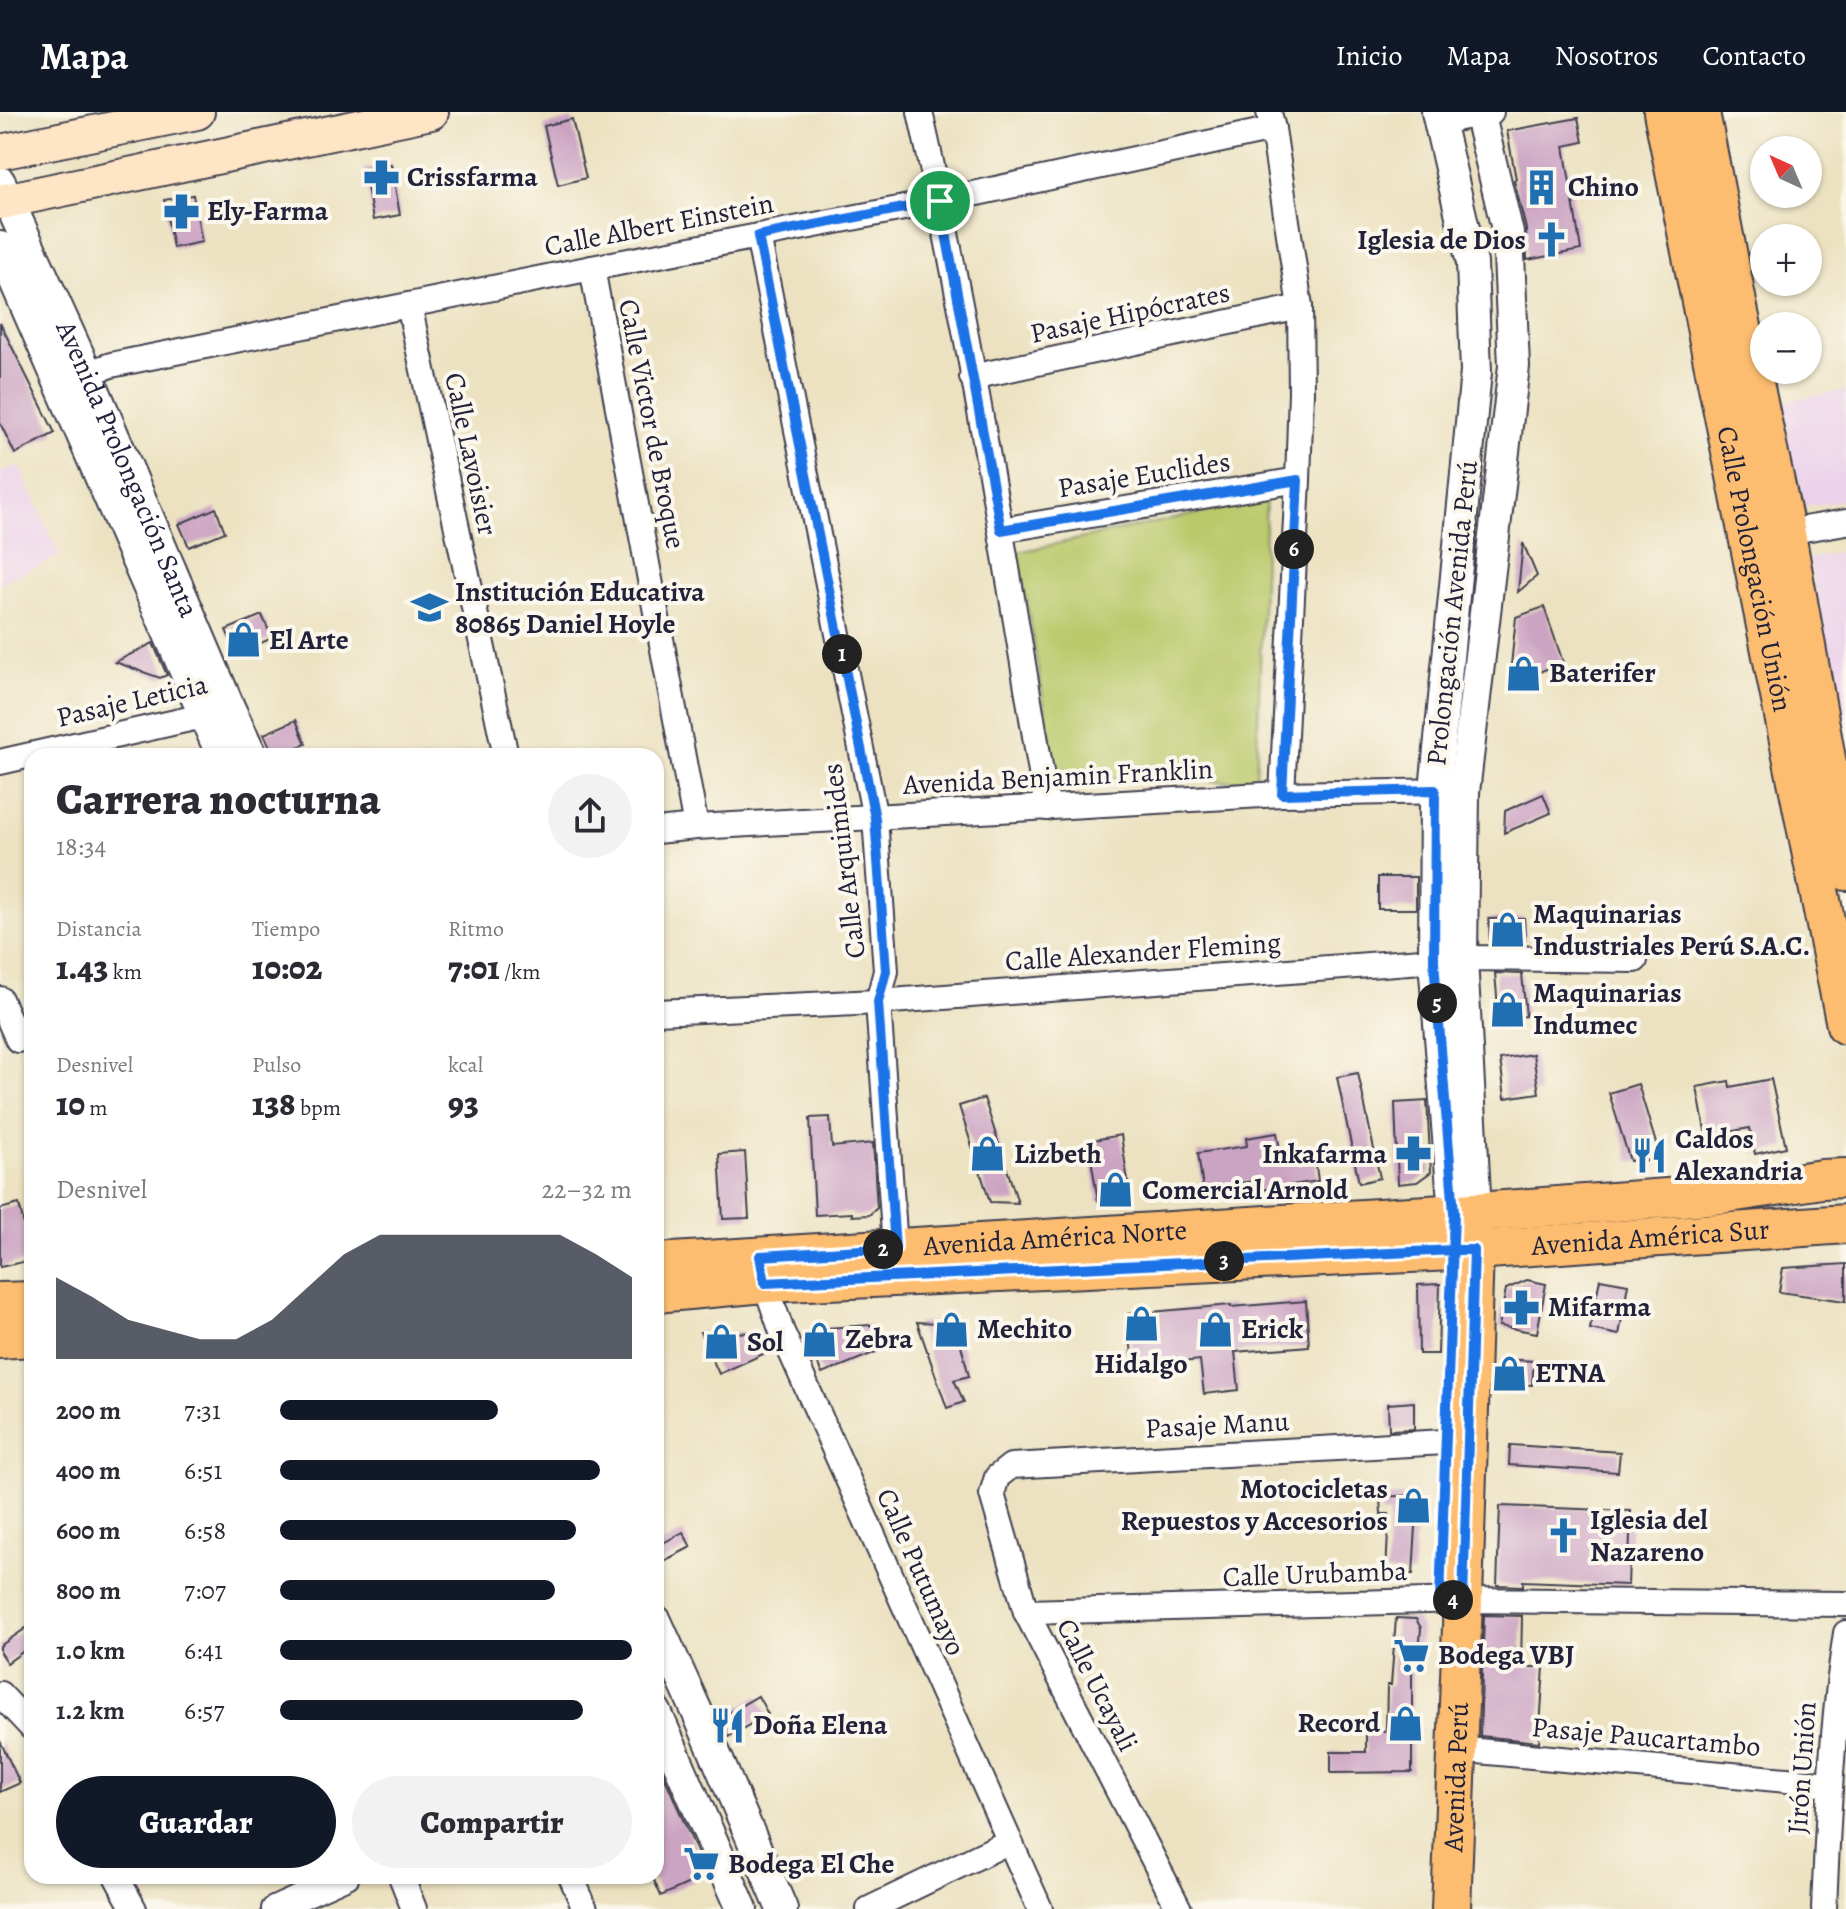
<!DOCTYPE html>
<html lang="es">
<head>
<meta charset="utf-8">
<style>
  body { margin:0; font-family:Alegreya,serif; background:#f2f2f3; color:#2b2b33; height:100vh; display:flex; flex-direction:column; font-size:30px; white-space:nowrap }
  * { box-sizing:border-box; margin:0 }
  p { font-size:26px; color:#7c7c81 }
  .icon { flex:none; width:44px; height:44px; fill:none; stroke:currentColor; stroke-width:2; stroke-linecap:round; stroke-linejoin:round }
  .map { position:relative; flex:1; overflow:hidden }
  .panel { position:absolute; left:24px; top:636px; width:640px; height:1136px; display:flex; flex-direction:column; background:#fff; border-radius:24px; box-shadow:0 2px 6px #0004 }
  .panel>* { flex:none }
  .needle { width:52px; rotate:316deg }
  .controls { position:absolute; left:1750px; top:24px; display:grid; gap:16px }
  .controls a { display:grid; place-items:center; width:72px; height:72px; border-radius:50%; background:#fff; box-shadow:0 2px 6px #0004; font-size:40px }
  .pin { position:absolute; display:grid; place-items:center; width:68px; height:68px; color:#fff; margin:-34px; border:4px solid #fff; border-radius:50%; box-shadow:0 2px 8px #0007 }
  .km { position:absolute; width:40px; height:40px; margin:-20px; border-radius:50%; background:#222; color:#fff; font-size:22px; line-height:40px; text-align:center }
  .round { display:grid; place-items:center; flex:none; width:84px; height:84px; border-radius:42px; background:#f2f2f3 }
  .summary { display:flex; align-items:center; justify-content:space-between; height:136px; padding:0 32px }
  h1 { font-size:44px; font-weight:800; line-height:60px }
  .figures { display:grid; grid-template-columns:repeat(3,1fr); gap:12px; height:136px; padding:8px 32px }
  .figures div { display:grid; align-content:center }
  .figures b { font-size:34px; font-weight:800 }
  .figures small { font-size:22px; font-weight:400 }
  .figures p { font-size:22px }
  .chart { height:224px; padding:16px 32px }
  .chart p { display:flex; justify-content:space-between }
  .chart svg { width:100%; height:144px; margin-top:8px; fill:#111827; opacity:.7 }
  .action { display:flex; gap:16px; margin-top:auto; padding:16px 32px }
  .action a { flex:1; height:92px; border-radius:48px; background:#111827; color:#fff; font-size:32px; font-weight:800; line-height:92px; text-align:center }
  .action a+a { background:#f2f2f3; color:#2b2b33 }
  ul { padding:0 32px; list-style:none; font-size:26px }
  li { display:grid; grid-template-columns:128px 96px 1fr; align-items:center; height:60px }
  li i { height:20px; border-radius:10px; background:#111827 }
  header { display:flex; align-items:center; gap:48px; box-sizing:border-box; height:112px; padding:0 40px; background:#111827; color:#fff }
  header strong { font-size:38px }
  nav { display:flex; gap:44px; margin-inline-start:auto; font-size:28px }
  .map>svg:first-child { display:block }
  .built { fill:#ecd1ea }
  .green { fill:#bac96b; stroke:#6e7653; stroke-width:2 }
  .building { fill:#cca4c3 }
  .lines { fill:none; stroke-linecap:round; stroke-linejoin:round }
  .minor-casing { stroke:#403f4f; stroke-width:28 }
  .tertiary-casing { stroke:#403f4f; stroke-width:34 }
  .secondary-casing { stroke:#403f4f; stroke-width:38 }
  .primary-casing { stroke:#403f4f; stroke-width:42 }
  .minor { stroke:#fff; stroke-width:24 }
  .tertiary { stroke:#fff; stroke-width:30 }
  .secondary { stroke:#fee5c5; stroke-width:34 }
  .primary { stroke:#fcbd6f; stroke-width:38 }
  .route-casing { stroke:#fff; stroke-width:16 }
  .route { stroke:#1a73e8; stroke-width:10 }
  .labels { text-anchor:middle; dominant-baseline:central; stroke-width:8; stroke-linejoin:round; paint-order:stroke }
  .poi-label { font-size:28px; font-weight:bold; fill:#22223b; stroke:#fbf7ec; text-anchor:start }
  .street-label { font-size:28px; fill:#22223b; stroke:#fbf7ec }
</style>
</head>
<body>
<header>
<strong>Mapa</strong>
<nav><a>Inicio</a><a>Mapa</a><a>Nosotros</a><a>Contacto</a></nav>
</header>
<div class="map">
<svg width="1846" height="1797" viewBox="0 0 1846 1797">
  <rect width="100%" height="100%" fill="#fbf7ec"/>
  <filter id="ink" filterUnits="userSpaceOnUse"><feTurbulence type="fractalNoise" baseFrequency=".0125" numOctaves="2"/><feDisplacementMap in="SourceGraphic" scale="16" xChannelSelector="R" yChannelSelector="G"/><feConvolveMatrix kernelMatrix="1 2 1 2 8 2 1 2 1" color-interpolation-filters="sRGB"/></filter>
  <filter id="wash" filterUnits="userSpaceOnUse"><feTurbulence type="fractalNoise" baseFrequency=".006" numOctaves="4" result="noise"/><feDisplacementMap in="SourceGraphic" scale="32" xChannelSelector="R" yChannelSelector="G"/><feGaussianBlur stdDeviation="1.8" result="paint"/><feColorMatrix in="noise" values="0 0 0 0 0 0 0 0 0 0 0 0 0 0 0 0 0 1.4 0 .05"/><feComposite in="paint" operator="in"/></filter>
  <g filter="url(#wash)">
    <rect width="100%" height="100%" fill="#ece2c1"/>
    <g class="built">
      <path d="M1846,278V388L1801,395L1777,291Z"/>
      <path d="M19,353L60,444L0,471V361Z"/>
      <path d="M1846,439V633L1809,447Z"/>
    </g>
    <path class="green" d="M1266,387L1256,670L1057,666L1018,440Z"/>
    <g id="blocks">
      <g class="building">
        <path d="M1578,6L1583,30L1564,34L1581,138L1527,148L1526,117L1514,68L1516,67L1507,19Z"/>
        <path d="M572,7L586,66L558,73L544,14Z"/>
        <path d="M391,52L400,103L373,108L364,57Z"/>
        <path d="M193,83L202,130L173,136L164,88Z"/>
        <path d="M0,211L55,321L15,342L0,311Z"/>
        <path d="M216,396L225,420L189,435L179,412Z"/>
        <path d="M1523,431L1537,464L1518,480Z"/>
        <path d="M1544,495L1563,550L1509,573L1516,505Z"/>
        <path d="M262,503L272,526L237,542L226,518Z"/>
        <path d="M153,531L167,563L160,566L115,550Z"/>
        <path d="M296,608L306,632L274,644L264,622Z"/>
        <path d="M1543,682L1551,701L1504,721L1505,699Z"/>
        <rect x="1378" y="765" width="38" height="32"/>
        <path d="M1524,806L1525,828H1519V832L1492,831L1490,830L1489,807Z"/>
        <path d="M1495,861L1522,862L1526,904L1499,907Z"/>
        <path d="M1533,942L1539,981L1505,986L1500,947Z"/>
        <path d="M1358,961L1380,1066L1359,1071L1337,965Z"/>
        <path d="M1771,967L1786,1035L1755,1042L1750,1016L1706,1024L1697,975L1729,969L1730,975Z"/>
        <path d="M1638,972L1661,1048L1630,1049L1609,981Z"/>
        <path d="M984,986L1018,1091L990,1090L959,994Z"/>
        <path d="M1427,989L1431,1060L1417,1070L1398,1072L1395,991Z"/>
        <path d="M830,1005L832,1035L873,1031L877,1096L869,1103L852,1104V1101L815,1103L810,1006Z"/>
        <path d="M1277,1021L1281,1043L1314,1039L1318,1069L1255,1079L1253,1069L1203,1077L1198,1041L1247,1034L1246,1026Z"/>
        <path d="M1121,1023L1130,1083L1098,1089L1088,1029Z"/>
        <path d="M745,1040L749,1106L723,1107L719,1042Z"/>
        <path d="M19,1092L32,1148L0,1155V1097Z"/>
        <path d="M1846,1152V1189L1779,1180L1783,1156Z"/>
        <path d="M1600,1167L1628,1172L1619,1223L1590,1217Z"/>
        <path d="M1527,1168L1546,1172L1537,1221L1499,1214L1506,1177Z"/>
        <path d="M1440,1172L1438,1242H1419L1418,1173Z"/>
        <path d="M1306,1189L1309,1234L1235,1240L1239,1278L1204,1282L1200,1248L1133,1255L1128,1202L1231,1193V1195Z"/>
        <path d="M954,1206L969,1264L954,1268L964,1290L947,1296L917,1210L939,1211Z"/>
        <path d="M871,1213L881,1238L822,1262L807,1225L812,1217Z"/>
        <path d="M700,1220L761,1221L770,1239L719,1262Z"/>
        <path d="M1502,1247L1534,1249L1532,1273L1500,1271Z"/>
        <path d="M1414,1290V1317L1389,1318L1388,1292Z"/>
        <path d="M1510,1333L1620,1340L1618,1360L1509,1353Z"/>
        <path d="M1418,1383L1413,1462L1386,1460L1389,1402H1381L1380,1385Z"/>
        <path d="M1500,1394L1631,1399L1628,1473L1523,1469V1474L1497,1473Z"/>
        <path d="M683,1420L691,1435L656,1453V1435Z"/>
        <path d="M1484,1503L1522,1504L1521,1555H1544L1539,1630L1480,1624Z"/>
        <path d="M1396,1506L1416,1507L1421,1516L1418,1555H1412V1660L1331,1661V1640H1366V1619H1386L1387,1573H1391Z"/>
        <path d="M32,1512V1533L7,1551L0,1541V1534Z"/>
        <path d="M758,1584L768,1602L728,1625L720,1606Z"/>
        <path d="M0,1629L20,1671L0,1680Z"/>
        <path d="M656,1645L707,1763L661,1784L652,1764H656Z"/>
      </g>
    </g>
  </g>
  <g filter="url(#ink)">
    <use href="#blocks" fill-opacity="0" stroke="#403f4f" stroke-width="2"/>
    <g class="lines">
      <defs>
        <g id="minor">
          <path d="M920,0C972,230 1008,464 1047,696"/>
          <path d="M1269,0L1273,17L1300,195L1301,280L1298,368L1282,682"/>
          <path d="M1439,10L1491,0"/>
          <path d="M758,124L875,706L886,859L878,890L895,1136"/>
          <path d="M592,156L696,715"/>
          <path d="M409,193L506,644"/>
          <path d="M972,265L1300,195"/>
          <path d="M73,266L111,253L592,156L940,89L1273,17"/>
          <path d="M1001,418L1298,368"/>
          <path d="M1774,422L1846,410"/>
          <path d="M0,650L220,600"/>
          <path d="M656,719L696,715L1282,682L1452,679"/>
          <path d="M0,887L18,928"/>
          <path d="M656,900L878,890L1462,846L1635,848"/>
          <path d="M762,1158L765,1171L782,1220L1040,1797"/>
          <path d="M1026,1500L1463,1488L1846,1492"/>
          <path d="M0,1582L32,1616"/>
          <path d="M1457,1637L1829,1672"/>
          <path d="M116,1764L134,1797"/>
          <path d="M401,1764L414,1797"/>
          <path d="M571,1764L585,1797"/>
          <path d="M274,1797L347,1764"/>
          <path d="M869,1797L1008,1730"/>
          <path d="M1179,1797L1026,1500L992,1382L997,1365L1011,1354L1445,1330"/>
          <path d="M1824,1797C1828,1704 1832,1612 1846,1521"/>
        </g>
        <g id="tertiary">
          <path d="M1437,0L1472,151L1476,260L1435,678L1434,849L1454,1101L1453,1124"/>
          <path id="s1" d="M0,70L87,261L230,597L252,644"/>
          <path d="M0,135L222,644"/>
          <path d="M1475,1120L1476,1100L1462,846L1464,680L1514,254L1508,121L1479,0"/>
          <path d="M656,1509L699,1604L782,1797"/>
          <path d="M656,1600L742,1797"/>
        </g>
        <g id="secondary">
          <path d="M0,40L197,0"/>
          <path d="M0,90L431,0"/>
        </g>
        <g id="primary">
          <path id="s2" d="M1663,0L1846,913"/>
          <path d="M1700,0L1738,196L1786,422L1846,759"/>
          <path id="s3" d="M656,1151L1476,1100L1722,1082L1822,1067L1846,1066"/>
          <path id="s4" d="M656,1181L765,1171L1474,1138L1846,1112"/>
          <path d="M0,1190L32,1189"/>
          <path d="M0,1227L32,1225"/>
          <path id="s5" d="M1451,1797L1463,1488L1474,1138"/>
        </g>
      </defs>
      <use href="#minor" class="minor-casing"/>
      <use href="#tertiary" class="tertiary-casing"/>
      <use href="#secondary" class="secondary-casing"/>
      <use href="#primary" class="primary-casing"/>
      <use href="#minor" class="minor"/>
      <use href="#tertiary" class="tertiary"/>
      <use href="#secondary" class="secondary"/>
      <use href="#primary" class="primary"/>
    </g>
  </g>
  <g class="lines" filter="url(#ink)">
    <defs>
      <path id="route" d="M940,89L758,124L875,706L886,859L878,890L895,1136L760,1144L765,1171L1453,1138H1474L1463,1488H1440C1444,1359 1449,1230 1454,1101L1434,849L1435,678L1282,682L1298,368L1001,418L940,89"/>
    </defs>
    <use href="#route" class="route-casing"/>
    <use href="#route" class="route"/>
  </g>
  <defs>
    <symbol id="pharmacy-bare" viewBox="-9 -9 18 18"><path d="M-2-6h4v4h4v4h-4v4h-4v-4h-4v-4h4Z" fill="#1f6fb2" stroke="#fbf7ec" stroke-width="2.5" paint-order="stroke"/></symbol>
    <symbol id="building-bare" viewBox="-9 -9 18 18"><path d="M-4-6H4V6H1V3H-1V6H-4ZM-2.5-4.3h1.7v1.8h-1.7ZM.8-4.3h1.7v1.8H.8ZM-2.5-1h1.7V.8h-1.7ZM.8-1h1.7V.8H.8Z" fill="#1f6fb2" stroke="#fbf7ec" stroke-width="2.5" paint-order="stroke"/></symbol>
    <symbol id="church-bare" viewBox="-9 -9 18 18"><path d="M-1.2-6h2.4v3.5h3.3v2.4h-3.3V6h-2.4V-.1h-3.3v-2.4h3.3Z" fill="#1f6fb2" stroke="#fbf7ec" stroke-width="2.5" paint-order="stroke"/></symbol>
    <symbol id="school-bare" viewBox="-9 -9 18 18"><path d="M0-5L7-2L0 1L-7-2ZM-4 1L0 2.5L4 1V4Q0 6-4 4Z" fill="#1f6fb2" stroke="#fbf7ec" stroke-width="2.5" paint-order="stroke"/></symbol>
    <symbol id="shop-bare" viewBox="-9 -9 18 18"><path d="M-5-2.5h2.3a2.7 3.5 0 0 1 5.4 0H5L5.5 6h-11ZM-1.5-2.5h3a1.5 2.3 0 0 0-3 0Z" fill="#1f6fb2" stroke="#fbf7ec" stroke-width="2.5" paint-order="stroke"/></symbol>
    <symbol id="restaurant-bare" viewBox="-9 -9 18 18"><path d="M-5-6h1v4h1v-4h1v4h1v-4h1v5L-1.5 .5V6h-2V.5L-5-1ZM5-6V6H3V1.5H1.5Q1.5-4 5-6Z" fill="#1f6fb2" stroke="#fbf7ec" stroke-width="2.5" paint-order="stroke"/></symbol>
    <symbol id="supermarket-bare" viewBox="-9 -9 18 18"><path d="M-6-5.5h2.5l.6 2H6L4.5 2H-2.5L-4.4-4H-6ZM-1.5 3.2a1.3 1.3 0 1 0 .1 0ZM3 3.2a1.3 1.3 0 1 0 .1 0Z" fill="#1f6fb2" stroke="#fbf7ec" stroke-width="2.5" paint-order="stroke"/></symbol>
  </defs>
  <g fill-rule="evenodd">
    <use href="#pharmacy-bare" x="356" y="40" width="51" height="51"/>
    <use href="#building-bare" x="1516" y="50" width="51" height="51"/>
    <use href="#pharmacy-bare" x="156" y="74" width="51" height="51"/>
    <use href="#church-bare" x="1526" y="102" width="51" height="51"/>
    <use href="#school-bare" x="404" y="470" width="51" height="51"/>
    <use href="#shop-bare" x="218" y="502" width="51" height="51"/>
    <use href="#shop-bare" x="1498" y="536" width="51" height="51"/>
    <use href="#shop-bare" x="1482" y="792" width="51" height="51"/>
    <use href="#shop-bare" x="1482" y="872" width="51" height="51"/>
    <use href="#shop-bare" x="962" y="1016" width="51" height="51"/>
    <use href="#pharmacy-bare" x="1388" y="1016" width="51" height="51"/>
    <use href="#restaurant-bare" x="1624" y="1018" width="51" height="51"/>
    <use href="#shop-bare" x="1090" y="1052" width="51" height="51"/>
    <use href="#pharmacy-bare" x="1496" y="1170" width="51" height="51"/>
    <use href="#shop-bare" x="1116" y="1186" width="51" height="51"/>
    <use href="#shop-bare" x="926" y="1192" width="51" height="51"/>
    <use href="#shop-bare" x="1190" y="1192" width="51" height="51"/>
    <use href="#shop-bare" x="794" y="1202" width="51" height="51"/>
    <use href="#shop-bare" x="696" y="1204" width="51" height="51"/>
    <use href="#shop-bare" x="1484" y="1236" width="51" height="51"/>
    <use href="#shop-bare" x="1388" y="1368" width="51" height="51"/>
    <use href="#church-bare" x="1538" y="1398" width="51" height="51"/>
    <use href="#supermarket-bare" x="1386" y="1518" width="51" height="51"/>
    <use href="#shop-bare" x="1380" y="1586" width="51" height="51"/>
    <use href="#restaurant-bare" x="702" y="1588" width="51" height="51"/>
    <use href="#supermarket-bare" x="676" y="1726" width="51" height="51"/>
  </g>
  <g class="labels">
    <g class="poi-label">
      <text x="407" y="65">Crissfarma</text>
      <text x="1568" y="75">Chino</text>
      <text x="207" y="99">Ely-Farma</text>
      <text x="1526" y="128" text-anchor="end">Iglesia de Dios</text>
      <text x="455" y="480">Institución Educativa<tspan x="455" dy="32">80865 Daniel Hoyle</tspan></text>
      <text x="269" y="528">El Arte</text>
      <text x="1549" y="561">Baterifer</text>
      <text x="1533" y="802">Maquinarias<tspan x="1533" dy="32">Industriales Perú S.A.C.</tspan></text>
      <text x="1533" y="881">Maquinarias<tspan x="1533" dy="32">Indumec</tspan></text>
      <text x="1675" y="1027">Caldos<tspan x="1675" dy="32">Alexandria</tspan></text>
      <text x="1014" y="1042">Lizbeth</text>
      <text x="1387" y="1042" text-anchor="end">Inkafarma</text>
      <text x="1142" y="1078">Comercial Arnold</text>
      <text x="1548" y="1195">Mifarma</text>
      <text x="977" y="1217">Mechito</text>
      <text x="1241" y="1217">Erick</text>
      <text x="845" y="1227">Zebra</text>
      <text x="747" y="1230">Sol</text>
      <text x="1141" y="1252" text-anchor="middle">Hidalgo</text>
      <text x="1535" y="1261">ETNA</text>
      <text x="1388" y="1377" text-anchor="end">Motocicletas<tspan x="1388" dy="32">Repuestos y Accesorios</tspan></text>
      <text x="1590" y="1408">Iglesia del<tspan x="1590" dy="32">Nazareno</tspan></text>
      <text x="1438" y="1543">Bodega VBJ</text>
      <text x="1380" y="1611" text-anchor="end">Record</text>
      <text x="753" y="1613">Doña Elena</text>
      <text x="728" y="1752">Bodega El Che</text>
    </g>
    <g class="street-label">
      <text transform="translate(659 113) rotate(-11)">Calle Albert Einstein</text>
      <text transform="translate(1130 201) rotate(-12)">Pasaje Hipócrates</text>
      <text transform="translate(652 312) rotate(79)">Calle Victor de Broque</text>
      <text transform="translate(471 342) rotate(78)">Calle Lavoisier</text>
      <text stroke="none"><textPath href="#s1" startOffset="314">Avenida Prolongación Santa</textPath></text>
      <text transform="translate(1144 363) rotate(-9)">Pasaje Euclides</text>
      <text stroke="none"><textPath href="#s2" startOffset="466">Calle Prolongación Unión</textPath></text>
      <text transform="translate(1452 501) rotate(-84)">Prolongación Avenida Perú</text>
      <text transform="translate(132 589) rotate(-13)">Pasaje Leticia</text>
      <text transform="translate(1058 665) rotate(-3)">Avenida Benjamin Franklin</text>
      <text transform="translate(844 749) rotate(-97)">Calle Arquimides</text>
      <text transform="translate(1143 840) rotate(-4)">Calle Alexander Fleming</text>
      <text stroke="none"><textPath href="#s4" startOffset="996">Avenida América Sur</textPath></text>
      <text stroke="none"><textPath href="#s3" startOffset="400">Avenida América Norte</textPath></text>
      <text transform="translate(1217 1313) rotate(-3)">Pasaje Manu</text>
      <text transform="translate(921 1460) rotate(66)">Calle Putumayo</text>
      <text transform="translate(1315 1462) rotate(-2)">Calle Urubamba</text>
      <text transform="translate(1097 1573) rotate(63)">Calle Ucayali</text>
      <text transform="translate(1646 1625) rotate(5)">Pasaje Paucartambo</text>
      <text transform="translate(1802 1656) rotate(-86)">Jirón Unión</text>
      <text stroke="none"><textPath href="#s5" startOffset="132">Avenida Perú</textPath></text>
    </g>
  </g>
</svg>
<div class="controls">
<a><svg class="needle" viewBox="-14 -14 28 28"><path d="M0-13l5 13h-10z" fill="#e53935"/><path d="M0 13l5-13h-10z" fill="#7c7c81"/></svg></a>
<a>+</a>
<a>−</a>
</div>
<div class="pin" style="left:940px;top:89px;background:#1e9e55"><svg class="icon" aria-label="arrive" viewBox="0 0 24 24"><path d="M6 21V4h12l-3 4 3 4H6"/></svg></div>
<b class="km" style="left:842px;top:542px">1</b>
<b class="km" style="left:883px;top:1137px">2</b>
<b class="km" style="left:1224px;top:1149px">3</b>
<b class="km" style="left:1453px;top:1488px">4</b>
<b class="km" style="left:1437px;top:891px">5</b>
<b class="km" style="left:1294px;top:437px">6</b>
<section class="panel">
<div class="summary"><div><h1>Carrera nocturna</h1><p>18:34</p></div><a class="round"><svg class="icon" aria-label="share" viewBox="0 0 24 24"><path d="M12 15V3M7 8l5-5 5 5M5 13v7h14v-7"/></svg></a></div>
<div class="figures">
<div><p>Distancia</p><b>1.43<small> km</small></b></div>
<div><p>Tiempo</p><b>10:02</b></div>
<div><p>Ritmo</p><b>7:01<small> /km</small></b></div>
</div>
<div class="figures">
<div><p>Desnivel</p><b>10<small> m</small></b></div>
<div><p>Pulso</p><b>138<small> bpm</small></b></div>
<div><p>kcal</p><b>93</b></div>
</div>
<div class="chart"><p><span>Desnivel</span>22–32 m</p>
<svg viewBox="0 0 160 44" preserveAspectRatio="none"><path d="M0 44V19L10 25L20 32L30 35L40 38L50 38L60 32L70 22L80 12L90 6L100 6L110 6L120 6L130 6L140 6L150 12L160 19V44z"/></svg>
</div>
<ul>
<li><b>200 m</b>7:31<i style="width:62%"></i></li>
<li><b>400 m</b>6:51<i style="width:91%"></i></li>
<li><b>600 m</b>6:58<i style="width:84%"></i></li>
<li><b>800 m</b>7:07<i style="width:78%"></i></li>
<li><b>1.0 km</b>6:41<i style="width:100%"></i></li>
<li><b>1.2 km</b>6:57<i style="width:86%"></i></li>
</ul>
<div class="action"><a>Guardar</a><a>Compartir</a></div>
</section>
</div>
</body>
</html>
